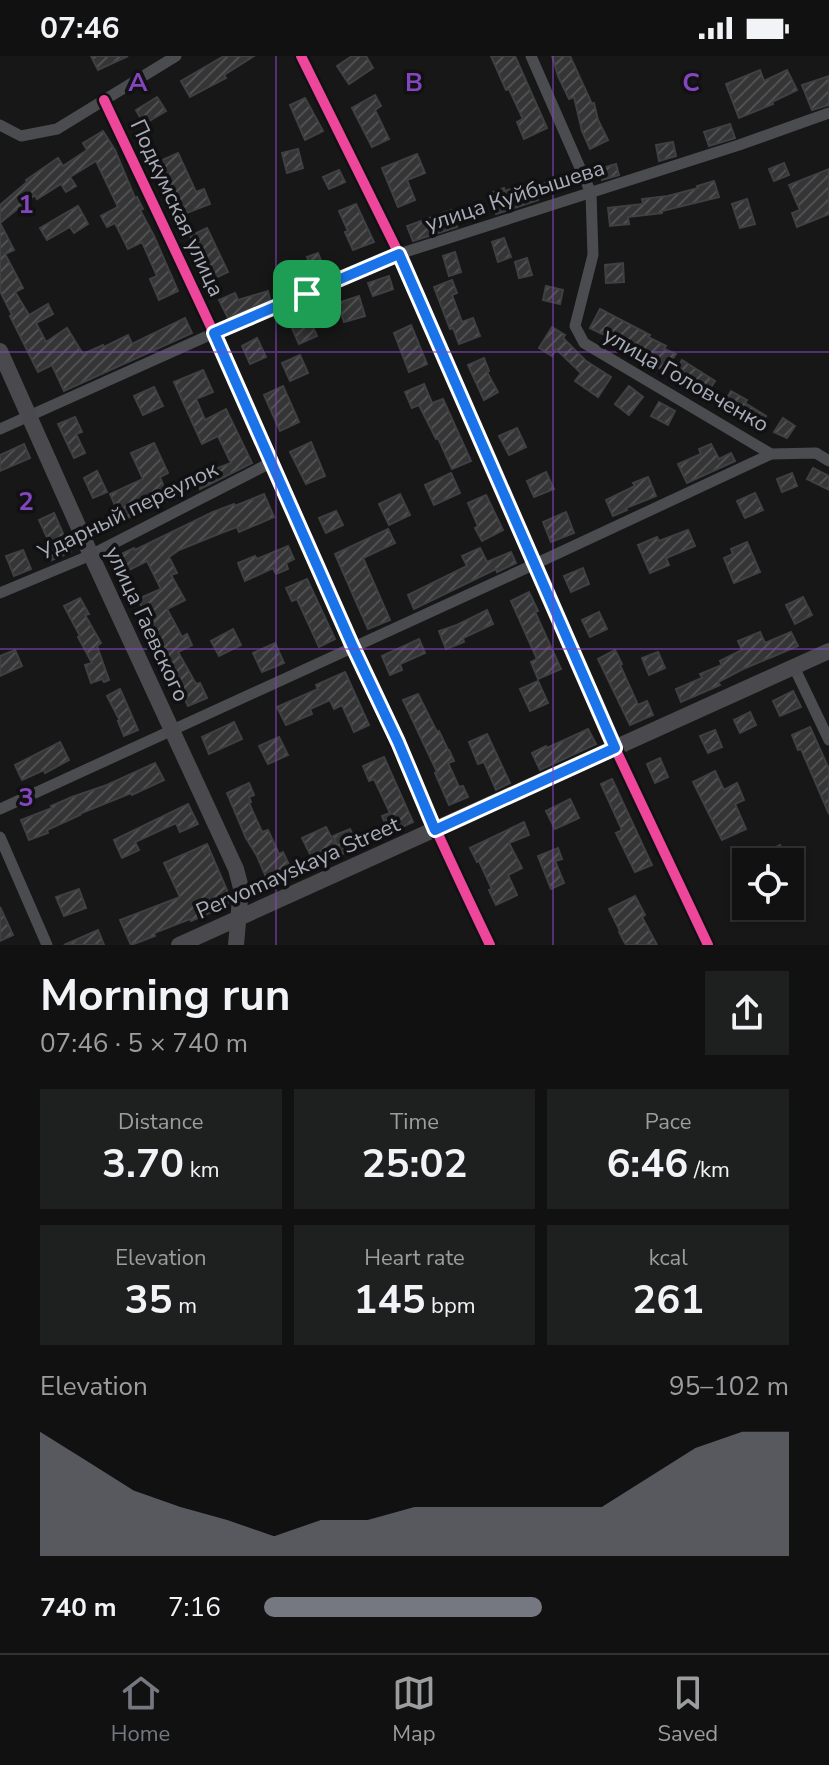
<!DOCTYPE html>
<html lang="en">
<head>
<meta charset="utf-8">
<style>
  body { margin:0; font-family:"Nunito Sans",sans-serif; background:#1e1f1f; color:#f1f3f6; height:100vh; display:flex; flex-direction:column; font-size:30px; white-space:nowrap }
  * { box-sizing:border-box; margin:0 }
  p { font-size:26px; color:#9c9d9f }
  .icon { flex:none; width:44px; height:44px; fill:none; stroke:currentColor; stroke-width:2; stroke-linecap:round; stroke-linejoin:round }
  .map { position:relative; height:889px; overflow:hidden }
  .drawer { display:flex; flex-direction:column; background:#111; flex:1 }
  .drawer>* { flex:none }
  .controls { position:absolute; left:732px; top:792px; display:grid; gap:16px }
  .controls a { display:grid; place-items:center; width:72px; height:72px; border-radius:0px; background:#111; box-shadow:0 2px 6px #0004,0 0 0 2px #303131; font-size:40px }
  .pin { position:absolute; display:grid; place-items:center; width:68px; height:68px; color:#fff; margin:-34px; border-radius:16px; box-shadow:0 4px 12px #0006 }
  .round { display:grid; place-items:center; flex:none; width:84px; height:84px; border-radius:0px; background:#1e1f1f }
  .head { display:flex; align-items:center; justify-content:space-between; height:136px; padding:0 40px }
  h1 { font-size:44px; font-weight:700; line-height:60px }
  .figures { display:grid; grid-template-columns:repeat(3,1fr); gap:12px; height:136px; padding:8px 40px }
  .figures div { display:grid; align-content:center; border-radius:0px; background:#1e1f1f; text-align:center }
  .figures b { font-size:40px; font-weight:700 }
  .figures small { font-size:22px; font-weight:400 }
  .figures p { font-size:22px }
  .chart { height:224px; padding:16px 40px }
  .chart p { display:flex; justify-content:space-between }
  .chart svg { width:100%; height:144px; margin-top:8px; fill:#757880; opacity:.7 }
  ul { padding:0 40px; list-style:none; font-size:26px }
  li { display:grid; grid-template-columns:128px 96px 1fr; align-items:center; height:60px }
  li i { height:20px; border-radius:10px; background:#757880 }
  .status { display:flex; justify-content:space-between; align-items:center; height:56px; padding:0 40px; background:#111; direction:ltr }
  .status svg { height:22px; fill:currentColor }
  .dock { display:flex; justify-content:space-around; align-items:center; height:112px; border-top:2px solid #303131; background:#111; font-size:22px; color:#9c9d9f }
  .dock a { display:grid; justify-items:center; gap:4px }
  .dock .current { color:#757880 }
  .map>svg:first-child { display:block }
  .building { fill:url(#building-hatch); stroke:#3f4043; stroke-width:2 }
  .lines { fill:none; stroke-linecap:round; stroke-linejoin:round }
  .street { stroke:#4b4c50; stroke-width:11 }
  .secondary { stroke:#4a4a4e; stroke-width:16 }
  .cycleway-casing { stroke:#111113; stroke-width:15 }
  .cycleway { stroke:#ed469a; stroke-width:10 }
  .route-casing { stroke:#fff; stroke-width:16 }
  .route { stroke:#1a73e8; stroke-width:10 }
  .grid { fill:none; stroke:#8446be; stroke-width:2; stroke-opacity:0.55 }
  .labels { text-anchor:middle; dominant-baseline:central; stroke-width:7; stroke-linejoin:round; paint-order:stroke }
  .street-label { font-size:22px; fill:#a8adb8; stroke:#111113 }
  .grid-label { font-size:26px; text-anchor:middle; font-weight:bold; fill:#8446be; stroke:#111113; stroke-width:7; stroke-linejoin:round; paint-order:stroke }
</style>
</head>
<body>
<div class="status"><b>07:46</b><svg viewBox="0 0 49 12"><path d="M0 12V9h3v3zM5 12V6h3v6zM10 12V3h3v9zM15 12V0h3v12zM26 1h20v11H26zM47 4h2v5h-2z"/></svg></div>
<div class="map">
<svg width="829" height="889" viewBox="0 0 829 889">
  <defs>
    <pattern id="building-hatch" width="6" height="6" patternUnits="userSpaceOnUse" patternTransform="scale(2)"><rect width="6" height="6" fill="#353536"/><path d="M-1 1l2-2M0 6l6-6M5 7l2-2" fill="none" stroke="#4f5051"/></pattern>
  </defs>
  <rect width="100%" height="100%" fill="#171717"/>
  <g class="building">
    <path d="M91,0H128L98,14Z"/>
    <path d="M224,0H254L224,19L226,22L190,41L181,25Z"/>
    <path d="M352,0H366L373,12L349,28L337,10Z"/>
    <path d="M491,0H515L547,72L524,83L517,66L523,63L509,33L506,34Z"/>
    <path d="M552,0H570L592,48L594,47L598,64L608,84L590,93L582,75L574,41L569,43L558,20Z"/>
    <path d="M760,14L764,25L787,14L797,34L772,46L773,48L739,62L726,28Z"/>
    <path d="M829,20V49L812,54L802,29Z"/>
    <path d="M375,39L381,50L375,54L389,83L372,91L352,52Z"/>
    <path d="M157,41L166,55L144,68L136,54Z"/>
    <path d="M305,42L323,75L305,84L290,49Z"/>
    <path d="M730,68L735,82L709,90L704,76Z"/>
    <path d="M103,75L115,94L135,142L137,141L143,153L140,154L154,180L178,235L159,244L150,223L157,220L142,186L128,193L115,167L107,171L101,160L118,151L96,105L70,121L76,130L66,136L61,128L37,143L35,139L0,167L14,194L5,198L23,232L15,236L29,259L48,248L53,258L36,267L46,286L67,272L83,298L103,289L104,291L128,279L132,288L185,262L192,277L64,335L52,309L38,316L10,260L12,259L0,235V149L27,126L26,124L58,102L63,110L87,94L83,87Z"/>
    <path d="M673,86L676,100L659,105L656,89Z"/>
    <path d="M298,93L303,112L287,117L282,97Z"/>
    <path d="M178,97L196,136L204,133L210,148L184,158L160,105Z"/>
    <path d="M417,98L425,117L407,124L415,144L398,151L382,112Z"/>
    <path d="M784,107L789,119L774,125L769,113Z"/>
    <path d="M616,108L619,119L602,124L599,113Z"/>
    <path d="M829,113V158L797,171L792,157L800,154L789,129Z"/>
    <path d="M339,114L345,126L329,133L323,121Z"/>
    <path d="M564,122L566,129L537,140L538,144L496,158L488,138L504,132L505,135L522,129L523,133Z"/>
    <path d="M714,125L719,141L662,155V157L628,161L629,168L610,170L608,152L643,148L642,143L668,140L698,132L697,130Z"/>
    <path d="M747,143L755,168L740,172L732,148Z"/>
    <path d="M356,148L374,186L353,194L345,176L348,175L339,155Z"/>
    <path d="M78,150L88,168L74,177L70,171L47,184L40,172Z"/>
    <path d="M451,154L457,171L413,185L407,170Z"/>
    <path d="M207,172L228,216L211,224L190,180Z"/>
    <path d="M504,182L511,201L498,206L492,186Z"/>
    <path d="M455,196L461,216L449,220L443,200Z"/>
    <path d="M318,197L327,220L305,229L299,212L310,208L307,201Z"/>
    <path d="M527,202L532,219L519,222L515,206Z"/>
    <path d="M623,207L624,226L606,227L605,209Z"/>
    <path d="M389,220L393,233L373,240L368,227Z"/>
    <path d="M452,224L457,237L452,239L462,266L473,262L480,280L459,288L453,272L450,273L434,231Z"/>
    <path d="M546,230L563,234L560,248L543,244Z"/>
    <path d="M268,235L270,244L228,262L219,244L235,237L238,244Z"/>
    <path d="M359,240L365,260L344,266L338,247Z"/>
    <path d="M600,253L650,279L648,281L666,290L664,293L676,298L664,315L618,288L619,286L590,272Z"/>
    <path d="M309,262L317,280L299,288L291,270Z"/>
    <path d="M411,269L427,308L409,316L394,277Z"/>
    <path d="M552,271L565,279L563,282L586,305L611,321L598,341L575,325L581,317L556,293L552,300L539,292Z"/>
    <path d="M257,282L266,301L250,308L242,290Z"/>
    <path d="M300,299L308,317L290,325L282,307Z"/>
    <path d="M484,302L489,315L487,316L498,336L484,344L468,309Z"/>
    <path d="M682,304L715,325L705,340L672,322Z"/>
    <path d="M203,314L213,336L196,343L205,364L226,353L252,407L200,433L196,420L231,407L218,380L202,388L174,326Z"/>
    <path d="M424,328L432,347L443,343L471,405L452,413L438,382L436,383L419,349L412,352L405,336Z"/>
    <path d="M283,330L299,366L280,375L264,339Z"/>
    <path d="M629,330L643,341L629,359L615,348Z"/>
    <path d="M154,331L163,350L143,359L134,340Z"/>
    <path d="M731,335L747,344L745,347L766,360L760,370L723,349Z"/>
    <path d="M659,346L675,355L668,369L651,360Z"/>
    <path d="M75,361L82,376L76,378L85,397L74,402L58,368Z"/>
    <path d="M783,362L795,370L787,382L774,376Z"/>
    <path d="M517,372L526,391L509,399L499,380Z"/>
    <path d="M311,386L325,420L306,428L290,396Z"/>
    <path d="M154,387L168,417L160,421L169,444L138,456L139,457L122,465L110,438L143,423L131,397Z"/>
    <path d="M24,388L30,402L0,415V399Z"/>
    <path d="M711,388L719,403L731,397L735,405L687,427L678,408L701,398L699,393Z"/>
    <path d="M813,412L829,420V434L807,423Z"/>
    <path d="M97,415L107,436L93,442L84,422Z"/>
    <path d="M546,416L554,433L534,441L527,425Z"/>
    <path d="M451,417L460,437L434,449L425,429Z"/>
    <path d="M792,417L797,430L782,436L777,423Z"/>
    <path d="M648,421L656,440L626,452L627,454L613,460L606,444L635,430L633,427Z"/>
    <path d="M755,437L763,454L745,462L737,445Z"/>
    <path d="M264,438L274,461L239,476L237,471L221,477L179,494L169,501L177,517L171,519L185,544L167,553L182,581L187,578L192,589L178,596L196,628L200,627L207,642L188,650L138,543L161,533L147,505L125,516L117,500L134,492L135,494L213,456L234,448L235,450Z"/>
    <path d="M400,438L410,459L389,469L379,448Z"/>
    <path d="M486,439L503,474L482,485L475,472L478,470L468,447Z"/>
    <path d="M336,455L343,469L326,477L319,462Z"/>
    <path d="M566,456L574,477L551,486L543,466Z"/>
    <path d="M54,457L71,496L52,504L46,492L51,490L39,464Z"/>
    <path d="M388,473L395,487L363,502L390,564L368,573L335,498Z"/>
    <path d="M688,474L695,490L666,502L669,509L650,517L638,489L657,481L659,485Z"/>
    <path d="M747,486L760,516L734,527L724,502L733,498L731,493Z"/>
    <path d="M288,490L294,503L286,507L288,513L276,518L273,512L245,525L238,507L255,500L257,503Z"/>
    <path d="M480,492L487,506L511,496L516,507L497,516L496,513L414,553L408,539L467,510L462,500Z"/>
    <path d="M23,494L31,513L14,520L6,500Z"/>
    <path d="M583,512L589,528L571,536L564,520Z"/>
    <path d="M307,523L335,583L319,591L297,543L292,545L286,532Z"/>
    <path d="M529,536L538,555L535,556L561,613L538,623L531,606L537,603L511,545Z"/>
    <path d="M803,541L812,559L795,568L786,549Z"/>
    <path d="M80,542L89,558L85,559L101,587L97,590L109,624L104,626L102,623L91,627L85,609L92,607L78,581L80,580L64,550Z"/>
    <path d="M487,554L493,568L463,582L464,586L446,593L439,575L457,569Z"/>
    <path d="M599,556L607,573L590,581L582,564Z"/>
    <path d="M233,573L241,589L219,600L211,585Z"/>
    <path d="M760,576L765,587L791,576L798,590L743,613L718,626L720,629L681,646L676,633L702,622L700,618L722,609L720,605L742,594L738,585Z"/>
    <path d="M419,583L425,597L400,608L402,614L390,619L382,600Z"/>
    <path d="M275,587L284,607L262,616L253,597Z"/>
    <path d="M15,594L22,610L0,620V600Z"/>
    <path d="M615,594L622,608L620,609L638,649L647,645L653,659L630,669L598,603Z"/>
    <path d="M658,596L665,612L649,619L642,602Z"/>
    <path d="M345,616L369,669L354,676L342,649L334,653L330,644L310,653L312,658L286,669L277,651L318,633L316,629Z"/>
    <path d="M538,625L548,647L530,655L520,633Z"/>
    <path d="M120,633L138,674L124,680L118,665H120L107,640Z"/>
    <path d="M793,635L801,651L780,660L773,645Z"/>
    <path d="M418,638L437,676L439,675L448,694H449L454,705L448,707L459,731L463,730L468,741L449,749L435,717L437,716L403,644Z"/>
    <path d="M750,656L756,669L740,677L734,664Z"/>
    <path d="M234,666L242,683L209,698L202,681Z"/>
    <path d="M810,671L829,713V758L801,693L798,694L792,679Z"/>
    <path d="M588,673L596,688L540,714L532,697L546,690L547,692Z"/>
    <path d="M715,674L722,691L708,697L700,680Z"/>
    <path d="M487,678L510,727L496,734L484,706L478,708L469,686Z"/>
    <path d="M279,681L288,699L268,708L259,690Z"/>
    <path d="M60,686L69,704L45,717L44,714L22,724L15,709Z"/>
    <path d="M384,701L413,766L389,777L382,760L390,757L374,723L369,725L363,710Z"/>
    <path d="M660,702L668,721L655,727L647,708Z"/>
    <path d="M155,707L164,724L132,739L131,737L79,758L80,759L47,774L48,777L29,784L21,764L52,752L51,750L72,741L107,729Z"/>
    <path d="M715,715L724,734L737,727L744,744L735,748L746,773L722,784L693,726Z"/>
    <path d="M612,723L652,809L635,816L616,777L622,774L601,728Z"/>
    <path d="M249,727L254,739L249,741L251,746L249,747L262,776L268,774L279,798L283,796L293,817L269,828L257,800L246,782L227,737Z"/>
    <path d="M570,743L579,762L555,773L546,755Z"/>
    <path d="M188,748L198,768L180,776L176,767L135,786L139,794L122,802L114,784Z"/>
    <path d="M524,766L529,779L509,787L522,812L508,819L517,839L496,849L489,834L492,833L479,805L477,806L470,792Z"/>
    <path d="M326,771L335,789L311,800L302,782Z"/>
    <path d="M350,773L358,791L341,799L333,780Z"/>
    <path d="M207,788L229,839L228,849L191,865L190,863L154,877L155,880L131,889L120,864L180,841L164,807Z"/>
    <path d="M780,789L788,806H744Z"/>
    <path d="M558,792L562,803L555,805L564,827L551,833L538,800Z"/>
    <path d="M79,833L86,852L64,860L56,841Z"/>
    <path d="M635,840L645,859L642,861L657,889H626L619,876L620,875L609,853Z"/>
    <path d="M0,851L13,879L0,885Z"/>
    <path d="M98,874L104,889H64Z"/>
  </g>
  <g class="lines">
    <g class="street">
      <path d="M301,0L399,198L615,692L708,889"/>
      <path d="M531,0L591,137L593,199L575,270L584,287L771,398L816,397L829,405"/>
      <path d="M104,44C161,165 219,285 273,407C344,569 414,730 490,889"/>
      <path d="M0,69L21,80L57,73L176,0"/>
      <path d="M0,373L214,277L399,198L739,89L829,57"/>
      <path d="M0,537L91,499L272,406"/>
      <path d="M794,611L829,684"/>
      <path d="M0,753L535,508L771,398"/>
      <path d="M0,781L47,889"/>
    </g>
    <g class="secondary">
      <path d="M0,295L91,499L236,813L241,832L236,889"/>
      <path d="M179,889L829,595"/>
    </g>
    <defs>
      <g id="cycleway">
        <path d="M301,0L399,198L615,692L708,889"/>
        <path d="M104,44C161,165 219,285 273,407C344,569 414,730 490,889"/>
      </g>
    </defs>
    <use href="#cycleway" class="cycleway-casing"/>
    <use href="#cycleway" class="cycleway"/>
  </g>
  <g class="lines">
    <defs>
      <path id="route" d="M399,198L615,692L435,774L398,686L353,591L214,277Z"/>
    </defs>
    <use href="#route" class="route-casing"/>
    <use href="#route" class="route"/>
  </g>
  <path class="grid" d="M276,0V889M553,0V889M0,296H829M0,593H829"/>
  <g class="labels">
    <g class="street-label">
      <text transform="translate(515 140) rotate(-18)">улица Куйбышева</text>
      <text transform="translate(177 152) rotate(65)">Подкумская улица</text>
      <text transform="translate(686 324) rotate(30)">улица Головченко</text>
      <text transform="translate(128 455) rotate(-26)">Ударный переулок</text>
      <text transform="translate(147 568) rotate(65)">улица Гаевского</text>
      <text transform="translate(298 812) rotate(-24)">Pervomayskaya Street</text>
    </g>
  </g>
  <g class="grid-label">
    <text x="138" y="35">A</text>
    <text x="414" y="35">B</text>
    <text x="691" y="35">C</text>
    <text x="26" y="157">1</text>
    <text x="26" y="454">2</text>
    <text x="26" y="750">3</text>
  </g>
</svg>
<div class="controls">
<a><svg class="icon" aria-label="locate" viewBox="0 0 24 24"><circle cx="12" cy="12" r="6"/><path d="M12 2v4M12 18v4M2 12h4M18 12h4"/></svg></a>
</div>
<div class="pin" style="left:307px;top:238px;background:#1e9e55"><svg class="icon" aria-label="arrive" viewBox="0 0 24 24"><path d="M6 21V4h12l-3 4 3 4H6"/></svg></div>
</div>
<section class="drawer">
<div class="head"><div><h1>Morning run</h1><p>07:46 · 5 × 740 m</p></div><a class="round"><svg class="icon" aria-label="share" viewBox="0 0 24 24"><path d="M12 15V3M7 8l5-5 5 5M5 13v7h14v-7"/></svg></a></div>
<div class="figures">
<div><p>Distance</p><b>3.70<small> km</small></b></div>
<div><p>Time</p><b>25:02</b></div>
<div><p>Pace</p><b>6:46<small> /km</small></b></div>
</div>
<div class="figures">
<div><p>Elevation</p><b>35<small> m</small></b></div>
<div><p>Heart rate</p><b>145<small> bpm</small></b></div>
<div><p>kcal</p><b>261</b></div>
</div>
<div class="chart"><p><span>Elevation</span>95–102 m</p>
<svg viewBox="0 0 160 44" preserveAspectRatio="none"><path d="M0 44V6L10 15L20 24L30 29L40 33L50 38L60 33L70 33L80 29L90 29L100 29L110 29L120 29L130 20L140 11L150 6L160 6V44z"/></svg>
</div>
<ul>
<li><b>740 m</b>7:16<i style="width:53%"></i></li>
</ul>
</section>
<nav class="dock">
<a class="current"><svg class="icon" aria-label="home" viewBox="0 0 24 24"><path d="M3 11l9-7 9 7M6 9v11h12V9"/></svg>Home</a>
<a><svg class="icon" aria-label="map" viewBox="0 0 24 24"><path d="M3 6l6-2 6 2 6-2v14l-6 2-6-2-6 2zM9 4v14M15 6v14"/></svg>Map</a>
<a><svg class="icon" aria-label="saved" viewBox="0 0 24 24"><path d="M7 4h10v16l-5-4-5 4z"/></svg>Saved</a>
</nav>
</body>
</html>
